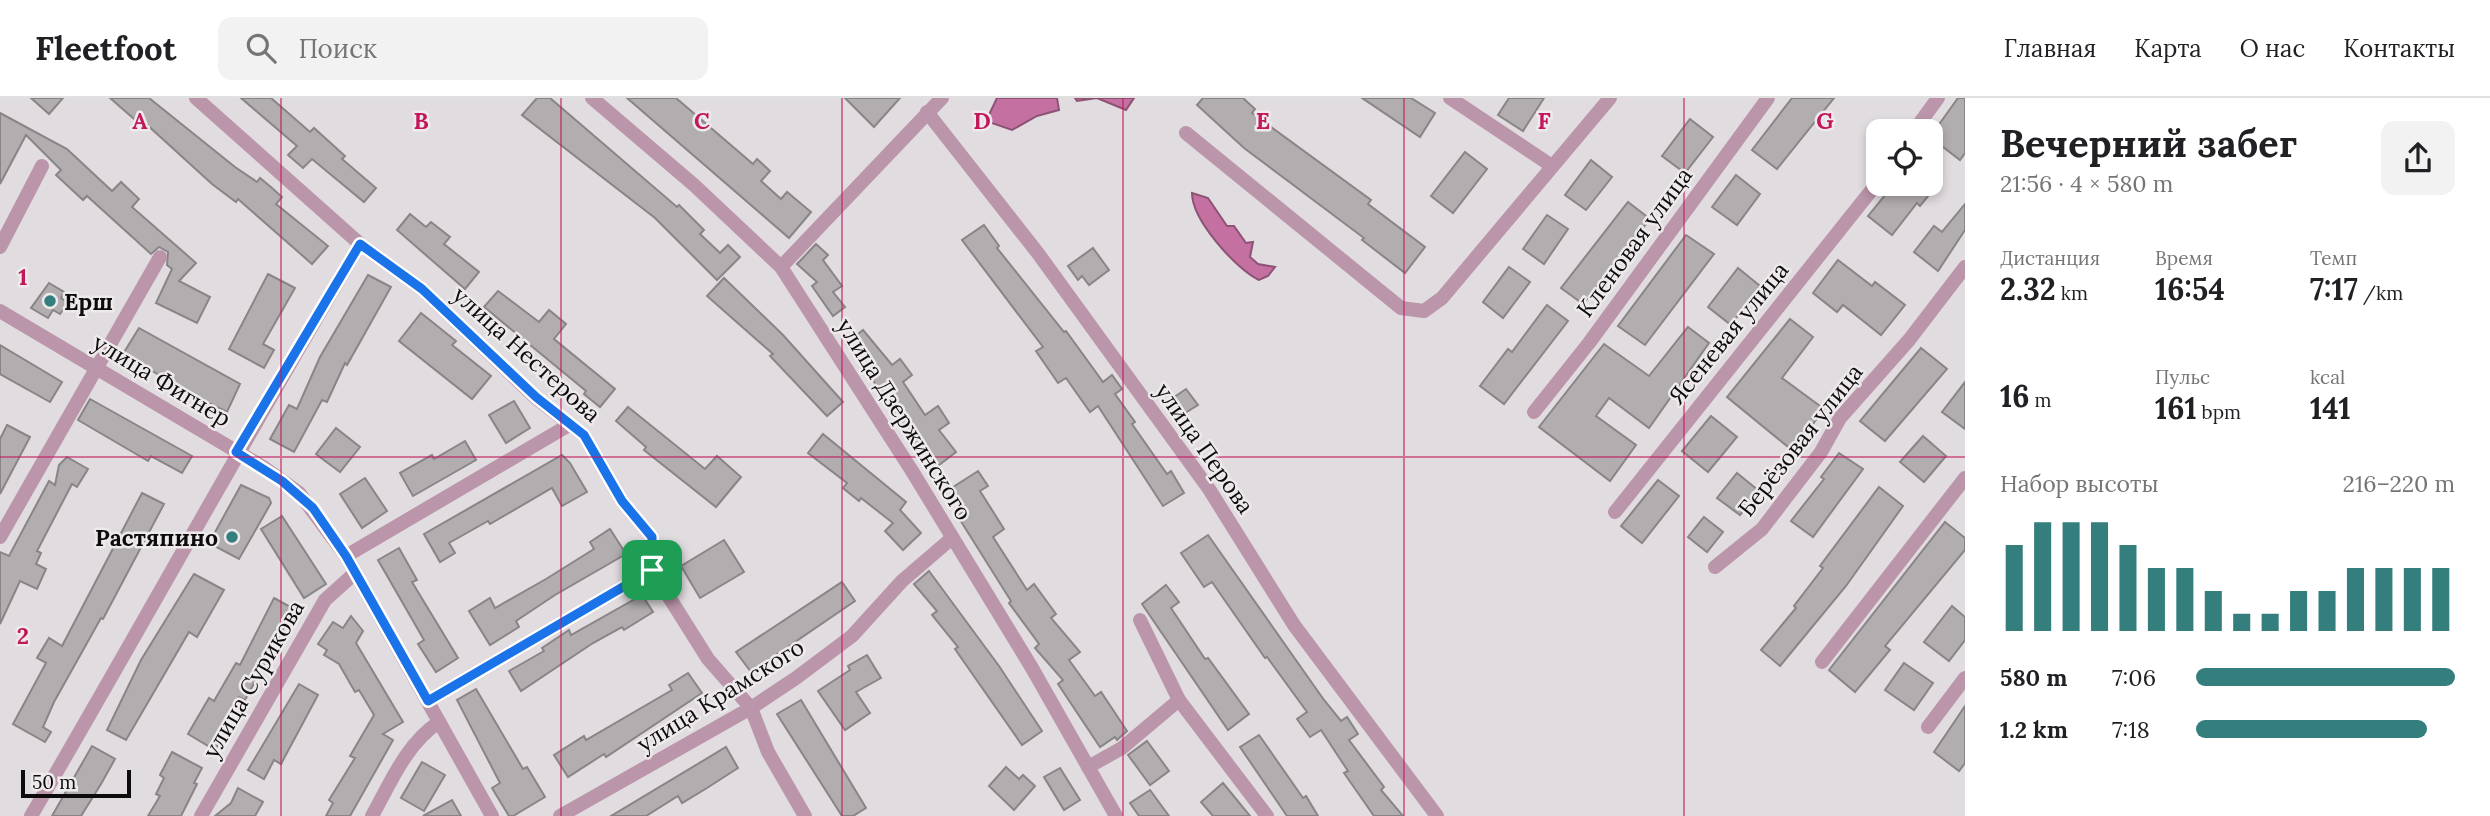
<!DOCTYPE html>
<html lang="ru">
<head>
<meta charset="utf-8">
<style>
  body { margin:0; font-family:Lora,serif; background:#f2f2f2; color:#202124; height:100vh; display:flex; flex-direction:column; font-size:26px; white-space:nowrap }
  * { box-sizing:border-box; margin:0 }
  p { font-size:23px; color:#757577 }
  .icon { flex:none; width:38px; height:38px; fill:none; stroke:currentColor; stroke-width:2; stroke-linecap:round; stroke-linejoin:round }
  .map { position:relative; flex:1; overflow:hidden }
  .side { display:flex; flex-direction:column; background:#fff; width:525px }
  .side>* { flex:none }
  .controls { position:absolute; left:1866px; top:21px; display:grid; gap:14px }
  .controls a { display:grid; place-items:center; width:77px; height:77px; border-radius:14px; background:#fff; box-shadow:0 4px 10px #0003; font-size:35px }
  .scale { position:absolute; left:21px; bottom:18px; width:110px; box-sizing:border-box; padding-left:7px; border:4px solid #0d0b0c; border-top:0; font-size:19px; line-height:24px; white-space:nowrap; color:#0d0b0c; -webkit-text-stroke:5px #eeeaec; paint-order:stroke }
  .pin { position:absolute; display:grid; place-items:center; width:60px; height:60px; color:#fff; margin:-30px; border-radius:14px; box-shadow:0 4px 10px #0006 }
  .round { display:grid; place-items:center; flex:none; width:74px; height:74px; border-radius:14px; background:#f2f2f2 }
  .headline { display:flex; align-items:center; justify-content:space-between; height:119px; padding:0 35px }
  h1 { font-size:38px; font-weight:700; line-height:52px }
  .figures { display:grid; grid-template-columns:repeat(3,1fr); gap:10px; height:119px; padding:7px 35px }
  .figures div { display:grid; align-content:center }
  .figures b { font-size:30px; font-weight:700 }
  .figures small { font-size:19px; font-weight:400 }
  .figures p { font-size:19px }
  .chart { height:196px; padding:14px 35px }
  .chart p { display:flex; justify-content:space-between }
  .chart svg { width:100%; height:126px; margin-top:7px; stroke:#357e7e; stroke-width:6 }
  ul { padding:0 35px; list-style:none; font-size:23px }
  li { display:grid; grid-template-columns:112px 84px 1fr; align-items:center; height:52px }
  li i { height:18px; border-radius:9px; background:#357e7e }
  header { display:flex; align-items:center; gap:42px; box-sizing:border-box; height:98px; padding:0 35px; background:#fff; border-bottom:2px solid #e0e0e0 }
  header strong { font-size:33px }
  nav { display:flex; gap:38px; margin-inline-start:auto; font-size:24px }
  .search { width:490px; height:63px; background:#f2f2f2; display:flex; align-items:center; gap:18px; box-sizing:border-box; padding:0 24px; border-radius:14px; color:#757577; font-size:26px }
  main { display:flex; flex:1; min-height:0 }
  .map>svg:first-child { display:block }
  .water { fill:#c471a1; stroke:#8d5274; stroke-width:2 }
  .building { fill:#b2adaf; stroke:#898587; stroke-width:2 }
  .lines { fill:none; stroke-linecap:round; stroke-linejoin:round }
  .street { stroke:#bb95aa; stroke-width:14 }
  .route-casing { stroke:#fff; stroke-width:14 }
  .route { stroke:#1a73e8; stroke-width:9 }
  .grid { fill:none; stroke:#c2185b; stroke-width:2; stroke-opacity:0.55 }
  .poi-dot { fill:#357e7e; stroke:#eeeaec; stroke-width:2.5 }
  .labels { text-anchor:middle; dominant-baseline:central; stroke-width:5; stroke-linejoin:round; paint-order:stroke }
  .street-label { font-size:23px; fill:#0d0b0c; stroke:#eeeaec }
  .poi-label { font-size:23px; font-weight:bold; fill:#0d0b0c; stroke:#eeeaec; text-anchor:start }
  .grid-label { font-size:23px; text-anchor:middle; font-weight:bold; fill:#c2185b; stroke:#eeeaec; stroke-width:5; stroke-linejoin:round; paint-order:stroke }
</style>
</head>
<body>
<header>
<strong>Fleetfoot</strong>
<div class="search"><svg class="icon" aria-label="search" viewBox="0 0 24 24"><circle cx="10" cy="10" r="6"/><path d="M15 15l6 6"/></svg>Поиск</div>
<nav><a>Главная</a><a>Карта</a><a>О нас</a><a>Контакты</a></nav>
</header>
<main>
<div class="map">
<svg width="1965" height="718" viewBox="0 0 1965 718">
  <rect width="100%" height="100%" fill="#e1dcdf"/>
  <g class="water">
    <path d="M997,0H1057L1059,12L1037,18L1012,32L986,23Z"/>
    <path d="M1075,0H1134L1126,12L1097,0L1077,3Z"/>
    <path d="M1192,95L1208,100L1227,128H1234L1246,145L1253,144L1250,159L1258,166L1275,169L1268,178L1259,182C1235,170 1192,122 1192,95Z"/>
  </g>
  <g class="building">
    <path d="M31,0H63L49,16Z"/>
    <path d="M110,0H149L235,69L257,84L260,80L272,90L282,99L276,106L328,148L312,166L238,101L236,104L212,86L145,25L142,28Z"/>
    <path d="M241,0H271L310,34L314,30L345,58L342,61L376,90L364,104L312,61L303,70L288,57L297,48Z"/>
    <path d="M537,0H550L677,109L679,107L704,132L700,136L720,155L728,147L740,159L717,182L655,120L522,17Z"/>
    <path d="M627,0H676L753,66L757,61L770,73L761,83L781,101L787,94L811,114L789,140Z"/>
    <path d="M845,0H900L874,29Z"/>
    <path d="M1203,0H1243L1255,11L1252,15L1371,102L1368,106L1425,149L1405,175L1362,142L1364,140L1244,50L1197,7Z"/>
    <path d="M1362,0H1411L1435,15L1420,39Z"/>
    <path d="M1509,0H1544L1523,33L1498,17Z"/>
    <path d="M1792,0H1834L1777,71L1752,52Z"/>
    <path d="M1958,0H1965V55L1960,62L1930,39Z"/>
    <path d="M0,15L67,51L112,93L121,84L139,101L132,109L196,165L179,183L210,199L197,225L156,205L172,171L167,167L168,154L159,149L151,156L87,98L83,102L56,77L61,72L26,37L0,86Z"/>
    <path d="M1690,21L1713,39L1685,75L1662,58Z"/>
    <path d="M1465,54L1487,71L1453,115L1431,98Z"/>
    <path d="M1591,62L1612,79L1586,112L1565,97Z"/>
    <path d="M1736,77L1760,96L1737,127L1712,109Z"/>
    <path d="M1894,86H1938L1920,108L1917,105L1892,137L1868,118Z"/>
    <path d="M1628,104L1650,121L1583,206L1561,190Z"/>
    <path d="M1965,106V132L1938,173L1914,154L1934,128L1942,134Z"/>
    <path d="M410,116L426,129L431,124L450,139L444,146L479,174L465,191L397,132Z"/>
    <path d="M1547,117L1568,131L1544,166L1523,151Z"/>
    <path d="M984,127L999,148L997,150L1064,234L1066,233L1103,284L1112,277L1122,291L1115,296L1135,324L1132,326L1167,376L1171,373L1184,395L1163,408L1098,308L1090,314L1066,280L1058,285L1036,253L1043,249L962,142Z"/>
    <path d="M1686,137L1714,156L1645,247L1618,228Z"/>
    <path d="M816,146L828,157L823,162L842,188L833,194L845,209L833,218L812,188L817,184L797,166Z"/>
    <path d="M1093,150L1109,172L1089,187L1082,178L1078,182L1068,168Z"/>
    <path d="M1838,162L1872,188L1875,184L1905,207L1881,237L1843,207L1837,214L1813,195Z"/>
    <path d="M1509,169L1530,184L1503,220L1483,204Z"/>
    <path d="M1738,170L1760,188L1731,227L1708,209Z"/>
    <path d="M268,176L295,190L263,246L274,252L264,270L229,251Z"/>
    <path d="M368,177L391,189L347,267L345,265L327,304L322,302L294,354L270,341L289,307L297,311L320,259Z"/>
    <path d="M724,180L783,237L843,304L827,318L770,258L773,256L707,198Z"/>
    <path d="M49,185L64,194L61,200L68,205L60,216L53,212L48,220L31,210Z"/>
    <path d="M498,193L539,224L549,212L566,226L554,241L615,291L600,309L584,296L586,293L484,209Z"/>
    <path d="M1547,207L1568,223L1504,306L1480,288L1508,251L1512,254Z"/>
    <path d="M421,215L456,243L452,247L491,278L472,301L399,243Z"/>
    <path d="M1790,221L1813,239L1782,280L1824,311L1793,353L1727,299Z"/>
    <path d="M1688,229L1709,245L1649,330L1609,300L1596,318L1636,347L1610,383L1539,329L1604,246L1649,278Z"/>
    <path d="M139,230L240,286L227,314L158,280L159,277L123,256Z"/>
    <path d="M863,232L892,267L900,261L912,277L903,284L925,317L938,308L949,325L939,332L956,354L935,370L917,346L914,348L889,310L892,308L846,246Z"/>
    <path d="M0,247L62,284L50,304L0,276Z"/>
    <path d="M1921,250L1947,271L1885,343L1860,323Z"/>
    <path d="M1965,284V331L1942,314Z"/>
    <path d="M1186,291L1198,307L1177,320L1167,304Z"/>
    <path d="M90,301L192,358L182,375L151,358L148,363L78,322Z"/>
    <path d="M514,303L530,330L506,345L489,317Z"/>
    <path d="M628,309L705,371L717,358L741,379L716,409L644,352L646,349L616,323Z"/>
    <path d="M1711,318L1737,339L1708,374L1682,353Z"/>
    <path d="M7,327L30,339L0,396V341Z"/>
    <path d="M336,330L360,349L340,374L316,356Z"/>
    <path d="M823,336L906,404L900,412L921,435L903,452L885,433L893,425L861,400L859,403L843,390L847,385L808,355Z"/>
    <path d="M1923,338L1946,358L1924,384L1900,364Z"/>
    <path d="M465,343L476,362L413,398L400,375L432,357L434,361Z"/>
    <path d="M1839,355L1863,371L1813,439L1791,423L1824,381L1821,379Z"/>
    <path d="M562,357L570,365L587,394L562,408L552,390L490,426L488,423L449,445L455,455L440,464L424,436Z"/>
    <path d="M67,359L88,371L77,389L72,386L37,453L41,455L36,466L46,471L37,491L20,483L0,526V454L9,458L49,383L55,387L59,367Z"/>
    <path d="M978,373L988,388L980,393L1004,431L993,439L1027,492L1034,486L1056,516L1051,520L1080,554L1069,562L1095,598L1101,594L1127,633L1117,642L1115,639L1100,649L1058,586L1063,582L1035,550L1039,546L1009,505L1011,503L957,417L964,412L950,391Z"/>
    <path d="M1737,375L1759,393L1740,417L1717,400Z"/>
    <path d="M365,380L387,413L362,430L340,396Z"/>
    <path d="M1658,382L1679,398L1642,445L1621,428Z"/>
    <path d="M241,387L269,400L271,405L239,461L209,445Z"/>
    <path d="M1879,389L1903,408L1846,488L1780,568L1761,552L1796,510L1794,508L1823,470L1820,468Z"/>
    <path d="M142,395L164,406L103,521L101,520L54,604L43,629L51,634L45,644L13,626L46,565L37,560L49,540L62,548Z"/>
    <path d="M282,418L326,486L304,500L261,431Z"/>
    <path d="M1704,419L1723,434L1707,454L1688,439Z"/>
    <path d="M1945,424L1965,440V452L1885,548L1890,552L1855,594L1829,572Z"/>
    <path d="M610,431L626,456L555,497L516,523L519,529L490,547L469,513L490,500L495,510L546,481L594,451L590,444Z"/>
    <path d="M1208,437L1324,602L1341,623L1347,619L1358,636L1349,642L1384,689L1381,692L1403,718H1374L1344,675L1348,673L1321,632L1310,639L1297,621L1307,614L1267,559L1265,560L1212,484L1204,489L1181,455Z"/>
    <path d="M724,442L744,474L700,500L681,468Z"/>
    <path d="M399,450L417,482L412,484L458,560L436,574L418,546L424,542L378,462Z"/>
    <path d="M929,473L999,568L1042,633L1022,647L955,551L958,549L932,517L937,513L914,486Z"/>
    <path d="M194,476L224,492L197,539L189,534L126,642L107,632L141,562Z"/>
    <path d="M842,484L855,503L751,574L736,554Z"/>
    <path d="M1166,487L1179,504L1171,510L1205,561L1208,560L1249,616L1228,632L1142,506Z"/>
    <path d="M642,497L653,514L624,532L622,529L593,545L521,593L509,573L544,553L542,550L569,532L571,537Z"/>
    <path d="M274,500L294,511L245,602L239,599L225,623L229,626L215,652L188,636L209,600L214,603L236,565L240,567Z"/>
    <path d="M1952,508L1965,519V542L1949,563L1924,544Z"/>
    <path d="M351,518L363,533L356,545L403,624L383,636L393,642L350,718H326L333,705L329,702L355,660L350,658L374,617L359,592L355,594L339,566L324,557L327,552L318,546L333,524L343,530Z"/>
    <path d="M867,557L881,580L856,594L870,615L845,632L818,593L850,572L848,568Z"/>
    <path d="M1904,565L1933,585L1914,612L1885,592Z"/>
    <path d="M688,575L702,595L606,659L604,656L568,679L554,657L584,638L586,642L672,592L669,587Z"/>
    <path d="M299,586L318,597L281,666L274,662L264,681L248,672Z"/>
    <path d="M476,591L523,671L527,669L545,699L513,718H509L492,690L500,685L457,602Z"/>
    <path d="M801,602L866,710L853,718H842L777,616Z"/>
    <path d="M1965,608V665L1959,673L1934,654Z"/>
    <path d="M1259,637L1303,700L1306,698L1318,718H1287L1240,649Z"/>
    <path d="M1147,643L1169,673L1150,687L1128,657Z"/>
    <path d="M92,648L115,661L101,686L81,718H52Z"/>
    <path d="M726,649L738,670L707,690L682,705L678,698L646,718H611Z"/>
    <path d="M172,654L202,670L194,685L197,686L181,718H148L160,698L156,696L164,680L160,677Z"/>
    <path d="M422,664L445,677L424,713L401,700Z"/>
    <path d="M1006,669L1019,681L1023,677L1035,688L1014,712L989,688Z"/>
    <path d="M1060,670L1080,702L1064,712L1044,679Z"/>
    <path d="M1223,685L1250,718H1213L1201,704Z"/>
    <path d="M238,690L263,704L255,718H215L231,705Z"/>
    <path d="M1150,692L1169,718H1139L1130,705Z"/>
    <path d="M452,702L461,718H423Z"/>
  </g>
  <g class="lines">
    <g class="street">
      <path d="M196,0L360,146L422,191L536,300L584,337L622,403L652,439V472L708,561L751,610L768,654L805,718"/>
      <path d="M592,0L694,87L781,169L912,373L1032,570L1116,718"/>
      <path d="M1450,0L1552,68"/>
      <path d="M927,14L1037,154L1209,391L1294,527L1437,718"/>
      <path d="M1914,33L1938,0"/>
      <path d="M1186,35L1401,210L1424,213L1442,200L1610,0"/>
      <path d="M0,149L42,68"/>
      <path d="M781,169L942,0"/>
      <path d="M0,213L263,369L299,395L346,458L492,718"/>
      <path d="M1534,314L1589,245L1768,0"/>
      <path d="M1615,414L1878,84"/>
      <path d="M0,439L160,159"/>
      <path d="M346,458L569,327"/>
      <path d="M1715,469L1762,431L1821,354L1840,320L1909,242L1965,169"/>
      <path d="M1140,522L1179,602L1267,718"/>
      <path d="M1822,564L1965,380"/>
      <path d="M428,603L652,472"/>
      <path d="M1928,629L1965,580"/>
      <path d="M1088,669L1122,650L1179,602"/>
      <path d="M31,718C142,528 248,335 360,146"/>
      <path d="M201,718L325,502L355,475"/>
      <path d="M372,718C391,684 406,646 439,624"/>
      <path d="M560,718L751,610L796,580L852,538L902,483L952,440"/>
    </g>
  </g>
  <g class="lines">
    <defs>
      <path id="route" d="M360,146L422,191L536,299L584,337L622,403L652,439V472L428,603L346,458L313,410L282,383L236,354Z"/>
    </defs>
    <use href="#route" class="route-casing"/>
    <use href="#route" class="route"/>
  </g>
  <path class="grid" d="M281,0V718M561,0V718M842,0V718M1123,0V718M1404,0V718M1684,0V718M0,359H1965"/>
  <g class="poi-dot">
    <circle cx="50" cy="203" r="7"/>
    <circle cx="232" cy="439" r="7"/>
  </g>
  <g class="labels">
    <g class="street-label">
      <text transform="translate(1634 144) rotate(-54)">Кленовая улица</text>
      <text transform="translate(1728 235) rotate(-51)">Ясеневая улица</text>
      <text transform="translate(527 256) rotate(42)">улица Нестерова</text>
      <text transform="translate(162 282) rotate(31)">улица Фигнер</text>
      <text transform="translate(905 321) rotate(58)">улица Дзержинского</text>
      <text transform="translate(1800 342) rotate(-52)">Берёзовая улица</text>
      <text transform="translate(1205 350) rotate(55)">улица Перова</text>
      <text transform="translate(253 581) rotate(-60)">улица Сурикова</text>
      <text transform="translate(720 597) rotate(-32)">улица Крамского</text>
    </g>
    <g class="poi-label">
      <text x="64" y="203">Ерш</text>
      <text x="218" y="439" text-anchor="end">Растяпино</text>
    </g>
  </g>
  <g class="grid-label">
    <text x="140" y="31">A</text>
    <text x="421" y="31">B</text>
    <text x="702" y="31">C</text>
    <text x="982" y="31">D</text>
    <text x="1263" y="31">E</text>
    <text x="1544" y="31">F</text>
    <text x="1825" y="31">G</text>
    <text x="23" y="187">1</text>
    <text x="23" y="546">2</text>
  </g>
</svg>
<div class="controls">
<a><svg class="icon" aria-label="locate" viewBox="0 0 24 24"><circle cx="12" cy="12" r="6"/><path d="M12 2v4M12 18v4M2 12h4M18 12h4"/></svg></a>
</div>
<div class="scale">50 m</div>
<div class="pin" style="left:652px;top:472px;background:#1e9e55"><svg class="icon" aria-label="arrive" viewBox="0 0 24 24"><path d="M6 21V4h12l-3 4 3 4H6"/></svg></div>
</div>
<section class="side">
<div class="headline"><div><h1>Вечерний забег</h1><p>21:56 · 4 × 580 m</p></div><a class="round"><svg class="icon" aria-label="share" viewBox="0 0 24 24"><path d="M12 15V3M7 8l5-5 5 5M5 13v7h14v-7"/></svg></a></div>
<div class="figures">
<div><p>Дистанция</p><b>2.32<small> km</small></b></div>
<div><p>Время</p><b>16:54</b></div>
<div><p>Темп</p><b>7:17<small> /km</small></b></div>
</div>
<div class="figures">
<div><b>16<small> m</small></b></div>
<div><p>Пульс</p><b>161<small> bpm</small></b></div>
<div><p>kcal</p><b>141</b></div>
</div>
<div class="chart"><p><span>Набор высоты</span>216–220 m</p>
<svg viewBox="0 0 160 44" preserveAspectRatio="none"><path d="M5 44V14M15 44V6M25 44V6M35 44V6M45 44V14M55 44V22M65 44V22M75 44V30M85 44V38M95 44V38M105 44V30M115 44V30M125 44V22M135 44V22M145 44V22M155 44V22"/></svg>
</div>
<ul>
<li><b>580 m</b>7:06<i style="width:100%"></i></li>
<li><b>1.2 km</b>7:18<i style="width:89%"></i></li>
</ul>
</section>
</main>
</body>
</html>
